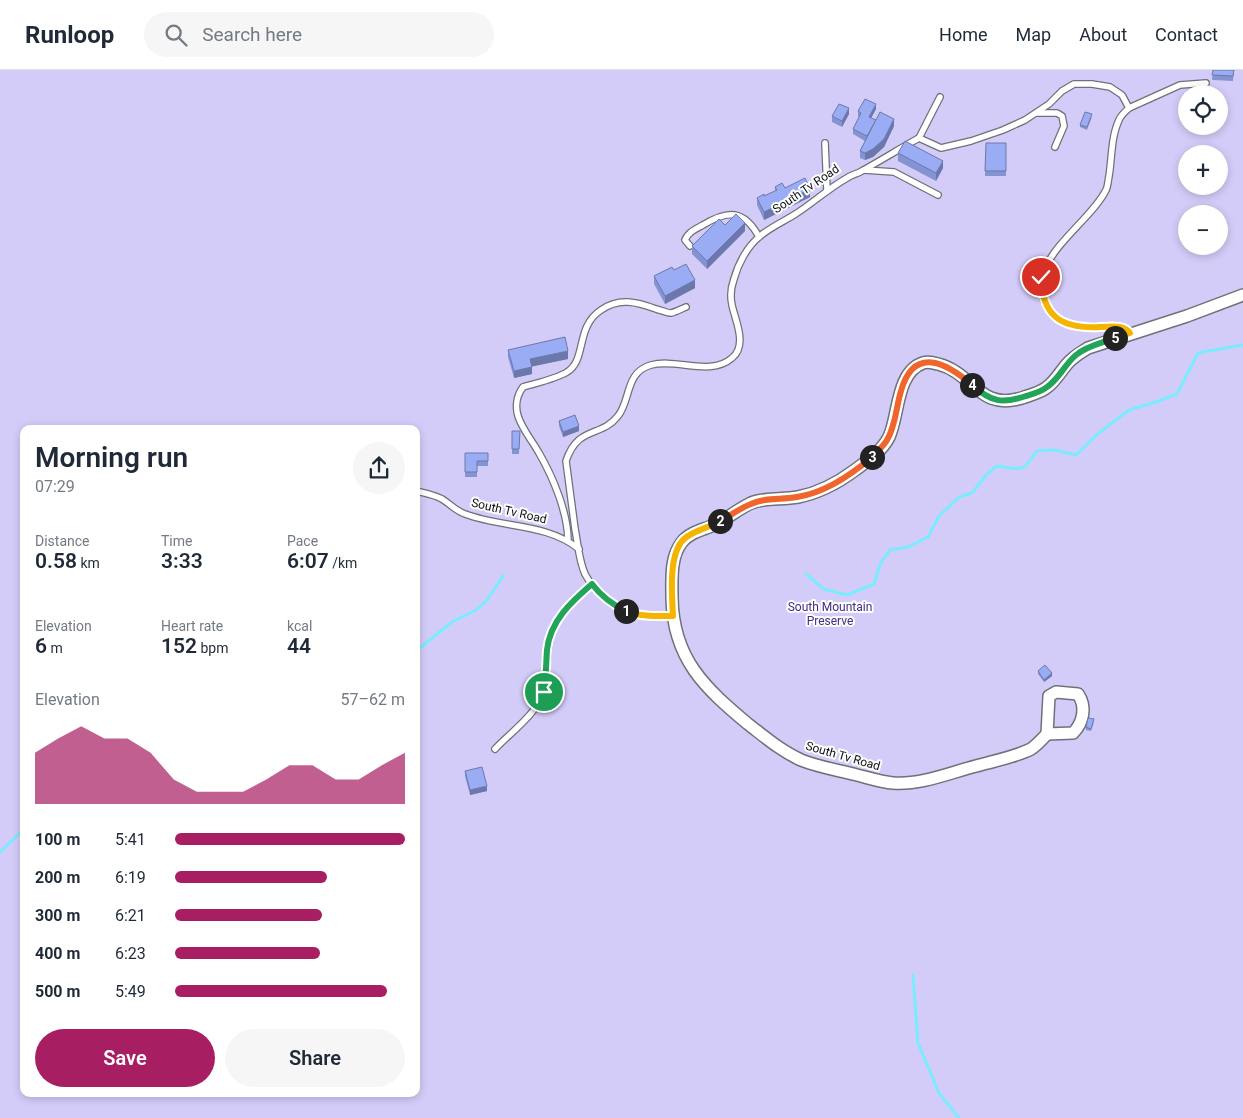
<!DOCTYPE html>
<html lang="en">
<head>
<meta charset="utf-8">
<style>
  body { margin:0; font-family:Roboto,sans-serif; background:#f6f6f7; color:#1f2937; height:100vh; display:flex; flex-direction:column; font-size:19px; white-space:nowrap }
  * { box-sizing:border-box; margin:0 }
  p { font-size:16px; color:#747a83 }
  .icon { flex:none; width:28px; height:28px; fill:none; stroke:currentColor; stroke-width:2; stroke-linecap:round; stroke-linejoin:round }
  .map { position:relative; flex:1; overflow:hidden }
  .side { position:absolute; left:20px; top:355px; width:400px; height:672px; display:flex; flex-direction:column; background:#fff; border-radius:10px; box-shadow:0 2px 8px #0003 }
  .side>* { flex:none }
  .controls { position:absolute; left:1178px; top:15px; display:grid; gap:10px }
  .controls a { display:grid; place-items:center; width:50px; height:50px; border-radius:50%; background:#fff; box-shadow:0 2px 8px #0003; font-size:25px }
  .pin { position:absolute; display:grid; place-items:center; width:42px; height:42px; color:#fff; margin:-21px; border:2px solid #fff; border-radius:50%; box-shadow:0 1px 5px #0007 }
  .km { position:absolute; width:25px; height:25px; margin:-12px; border-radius:50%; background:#222; color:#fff; font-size:14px; line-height:25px; text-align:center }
  .round { display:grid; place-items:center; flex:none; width:52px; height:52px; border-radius:26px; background:#f6f6f7 }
  .overview { display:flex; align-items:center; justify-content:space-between; height:85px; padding:0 15px }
  h1 { font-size:28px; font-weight:600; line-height:38px }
  .metrics { display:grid; grid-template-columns:repeat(3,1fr); gap:8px; height:85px; padding:5px 15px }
  .metrics div { display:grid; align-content:center }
  .metrics b { font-size:21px; font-weight:600 }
  .metrics small { font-size:14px; font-weight:400 }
  .metrics p { font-size:14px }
  .chart { height:140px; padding:10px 15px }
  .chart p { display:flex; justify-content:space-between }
  .chart svg { width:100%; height:90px; margin-top:5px; fill:#a81e62; opacity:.7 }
  .action { display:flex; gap:10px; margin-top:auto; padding:10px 15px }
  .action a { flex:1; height:58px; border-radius:30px; background:#a81e62; color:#fff; font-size:20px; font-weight:600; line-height:58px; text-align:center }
  .action a+a { background:#f6f6f7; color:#1f2937 }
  ul { padding:0 15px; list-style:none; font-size:16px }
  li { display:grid; grid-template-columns:80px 60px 1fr; align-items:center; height:38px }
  li i { height:12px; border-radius:6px; background:#a81e62 }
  header { display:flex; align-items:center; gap:30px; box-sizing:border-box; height:70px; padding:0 25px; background:#fff; border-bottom:1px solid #e0e1e3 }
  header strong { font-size:24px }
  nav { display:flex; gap:28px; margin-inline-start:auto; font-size:18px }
  .search { width:350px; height:45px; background:#f6f6f7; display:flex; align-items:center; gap:12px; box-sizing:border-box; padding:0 18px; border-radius:28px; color:#747a83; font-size:19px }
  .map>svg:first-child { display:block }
  .green { fill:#d4ccf8; fill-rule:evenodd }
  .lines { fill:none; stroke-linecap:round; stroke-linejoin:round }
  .stream { stroke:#7bebfe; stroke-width:3 }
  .lane-casing { stroke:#6d7278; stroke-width:8 }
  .street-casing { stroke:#6d7278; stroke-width:14 }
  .lane { stroke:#fff; stroke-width:5.5 }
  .street { stroke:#fff; stroke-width:11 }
  .wall { fill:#8494d2 }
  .shaded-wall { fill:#6c78ab }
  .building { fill:#9aacf4; stroke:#6c78ab }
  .split-1-casing { stroke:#fff; stroke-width:10 }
  .split-2-casing { stroke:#fff; stroke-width:10 }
  .split-3-casing { stroke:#fff; stroke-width:10 }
  .split-4-casing { stroke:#fff; stroke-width:10 }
  .split-5-casing { stroke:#fff; stroke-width:10 }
  .split-6-casing { stroke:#fff; stroke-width:10 }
  .split-1 { stroke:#22a559; stroke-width:6 }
  .split-2 { stroke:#f5b400; stroke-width:6 }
  .split-3 { stroke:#f0652b; stroke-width:6 }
  .split-4 { stroke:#f0652b; stroke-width:6 }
  .split-5 { stroke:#22a559; stroke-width:6 }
  .split-6 { stroke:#f5b400; stroke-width:6 }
  .labels { text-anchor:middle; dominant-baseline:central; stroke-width:4; stroke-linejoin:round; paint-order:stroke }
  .street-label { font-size:12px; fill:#0e0f12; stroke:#fcfdfe }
  .park-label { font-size:12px; fill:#462b80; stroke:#fcfdfe }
</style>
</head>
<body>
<header>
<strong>Runloop</strong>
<div class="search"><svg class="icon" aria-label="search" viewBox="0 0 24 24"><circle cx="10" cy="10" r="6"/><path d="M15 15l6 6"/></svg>Search here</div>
<nav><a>Home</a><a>Map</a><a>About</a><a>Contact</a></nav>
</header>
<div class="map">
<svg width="1243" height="1048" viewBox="0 0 1243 1048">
  <rect width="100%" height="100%" fill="#eaf0f7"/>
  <path class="green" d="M0,0H1243V1048H0ZM1186,24H1219V56H1186ZM1186,84H1219V116H1186ZM1186,144H1219V176H1186ZM24,359H416V1024H24Z"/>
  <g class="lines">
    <g class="stream">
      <path d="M806,504L824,519L847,525L874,514L881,492L890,480L908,477L928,467L939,446L959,427L972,423L987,404L997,396C1023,400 1022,403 1037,381L1055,380L1076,385L1095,366L1129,340L1156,332L1177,324L1198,283L1243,275"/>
      <path d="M416,581L452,552L476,540L487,530L503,506"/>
      <path d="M0,782L24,759"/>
      <path d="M913,905L918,973L939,1023L959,1048"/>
    </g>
    <defs>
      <g id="lane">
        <path d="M1129,38L1180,15L1206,13"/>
        <path d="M1036,43H1057L1062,46L1064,56L1055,77"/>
        <path d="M919,68L940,27"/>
        <path d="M825,73L827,121"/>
        <path d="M864,100L894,102L938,125"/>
        <path d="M690,176L685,170C688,162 696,159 703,155C727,140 744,139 759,167"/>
        <path d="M416,421C424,423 435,425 442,429C450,434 456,441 465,444C502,458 547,453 579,479"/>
        <path d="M568,471C568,443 553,407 539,383C533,372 522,359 518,346C515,336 517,325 523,317C536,313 556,309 567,302C587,290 575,257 601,240C619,227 637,232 656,239C661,240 667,243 671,243C676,242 681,239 686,237"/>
        <path d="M673,546C660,546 647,547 635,544C614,539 595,523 585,504C579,491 578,474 575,459C572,437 569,414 566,391C578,355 601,368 618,346C631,330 625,302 651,295C677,288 710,307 732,288C748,275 735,250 732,235C730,226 731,217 734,209C738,194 747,177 759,167C770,157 785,151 797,143C814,132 829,118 847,108C851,105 856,104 860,102C880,91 899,79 919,68L941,78L971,71L1003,60L1025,50L1049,34L1062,21L1074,14H1092L1110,17L1122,25L1129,38C1125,42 1121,45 1119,50C1111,67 1112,88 1109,106C1108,111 1108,116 1106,120C1088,157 1013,197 1052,244C1073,268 1117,247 1130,263"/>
        <path d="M495,679C510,663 538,643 544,621C548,607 546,593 548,579C551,550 571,532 592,514"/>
      </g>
      <g id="street">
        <path d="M1056,622L1078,624C1087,637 1083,653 1073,663L1047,664L1049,626Z"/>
        <path d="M1047,664C1042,669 1037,675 1031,679C1015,687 994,691 976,696C949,703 921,715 893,713C881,712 869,708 857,705C838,700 818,697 801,690C781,681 765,667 748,654C705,618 673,589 672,528C672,510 670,487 682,472C690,462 703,460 714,455C727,449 738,439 751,433C766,427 782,430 798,427C818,423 839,412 855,400C867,391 882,381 889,367C899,346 896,302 923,293C928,291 933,293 938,294C974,303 978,341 1022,328C1030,325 1039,323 1046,318C1055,312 1060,302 1067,294C1073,287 1080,283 1088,278L1187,246L1243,225"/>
      </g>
    </defs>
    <use href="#lane" class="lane-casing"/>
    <use href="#street" class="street-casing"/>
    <use href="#lane" class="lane"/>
    <use href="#street" class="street"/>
  </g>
  <g class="wall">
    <path d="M1213,0H1234L1233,11L1212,10Z"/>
    <path d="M876,39L871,48L894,56L884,77L873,87L865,90L860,88V81L865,71L853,64V59L859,47L858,46V41Z"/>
    <path d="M849,44L842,57L832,52V46Z"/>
    <path d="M1092,47L1087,60L1080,57V55Z"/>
    <path d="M986,73H1006V106H985Z"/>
    <path d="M898,83L943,98L936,111L898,91Z"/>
    <path d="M775,117L785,118L810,127L764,150L757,135V128L764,126L775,121Z"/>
    <path d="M725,155L745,161L707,199L692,184V176Z"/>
    <path d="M654,206L695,218L665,234L654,214Z"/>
    <path d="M508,280L568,289L532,296V304L514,308L508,287Z"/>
    <path d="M559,351L579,361L563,367L559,356Z"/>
    <path d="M512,361H520L519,384H512Z"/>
    <path d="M465,383H488V396H477V407H465Z"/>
    <path d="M1038,601L1052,606L1044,612L1038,604Z"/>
    <path d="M1094,652L1091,661L1086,660V657Z"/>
    <path d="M465,701L487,721L470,725L465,706Z"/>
  </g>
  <g class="shaded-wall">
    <path d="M876,34V39L869,52V47Z"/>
    <path d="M849,38V44L842,57V51Z"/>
    <path d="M894,49V56L884,77L873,87L865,90V83Z"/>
    <path d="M943,91V98L936,111V103Z"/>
    <path d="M810,119V127L764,150V142Z"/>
    <path d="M745,153V161L707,199V191Z"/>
    <path d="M695,210V218L665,234V226Z"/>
    <path d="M568,281V289L530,297V289Z"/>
    <path d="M532,297V304L514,308V301Z"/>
    <path d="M579,356V361L563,367V362Z"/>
    <path d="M1052,603V606L1044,612V610Z"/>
    <path d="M487,716V721L470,725V720Z"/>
  </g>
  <g class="building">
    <path d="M1213,0H1234L1233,6L1212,5Z"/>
    <path d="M865,29L876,34L869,47L876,50L867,66L853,59L861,43L858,41Z"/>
    <path d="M839,34L849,38L842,51L832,46Z"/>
    <path d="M880,42L894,49L884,69L873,79L865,83L860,81Z"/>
    <path d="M1085,42L1092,44L1087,57L1080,55Z"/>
    <path d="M905,71L943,91L936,103L898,83Z"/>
    <path d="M986,73H1006V101H985Z"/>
    <path d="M805,108L810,119L764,142L757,128L764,124V126L777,120L775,117L782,113L785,118Z"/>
    <path d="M736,144L745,153L707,191L692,176L719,149L725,155Z"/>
    <path d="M686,194L695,210L665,226L654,206L672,197L674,200Z"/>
    <path d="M565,267L568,281L530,289L532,297L514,301L508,280Z"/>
    <path d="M575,345L579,356L563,362L559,351Z"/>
    <path d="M512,361H520L519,379H512Z"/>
    <path d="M465,383H488V391H477V402H465Z"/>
    <path d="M1045,595L1052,603L1044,610L1038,601Z"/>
    <path d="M1088,648L1094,649L1091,659L1086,657Z"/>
    <path d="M482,697L487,716L470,720L465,701Z"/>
  </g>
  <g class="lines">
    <defs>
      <path id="split-1" d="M544,622C546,608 546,594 547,580C550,551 571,532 592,514C601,526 611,534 626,541"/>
      <path id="split-2" d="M626,541C641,547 657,546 673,546C672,525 668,484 684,469C694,460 709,458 720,451"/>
      <path id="split-3" d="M720,451C730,446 740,438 751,434C765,427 781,430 797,427C824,423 851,405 872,387"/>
      <path id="split-4" d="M872,387C877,381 883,377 887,370C896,355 896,337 901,321C914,275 947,293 972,315"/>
      <path id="split-5" d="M972,315C991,332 1002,334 1026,326C1033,324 1041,322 1047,317C1059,309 1065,294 1076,285C1087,276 1102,273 1115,268"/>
      <path id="split-6" d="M1041,207C1042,247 1062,259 1100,257C1111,257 1123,254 1130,263L1115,268"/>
    </defs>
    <use href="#split-1" class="split-1-casing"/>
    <use href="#split-2" class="split-2-casing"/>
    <use href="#split-3" class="split-3-casing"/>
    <use href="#split-4" class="split-4-casing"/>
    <use href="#split-5" class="split-5-casing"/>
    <use href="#split-6" class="split-6-casing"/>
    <use href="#split-1" class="split-1"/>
    <use href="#split-2" class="split-2"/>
    <use href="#split-3" class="split-3"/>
    <use href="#split-4" class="split-4"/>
    <use href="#split-5" class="split-5"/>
    <use href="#split-6" class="split-6"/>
  </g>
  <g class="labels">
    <g class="street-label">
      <text transform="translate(806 119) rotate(-34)">South Tv Road</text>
      <text transform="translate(509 441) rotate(13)">South Tv Road</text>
      <text transform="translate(843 686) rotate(16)">South Tv Road</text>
    </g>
    <g class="park-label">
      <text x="830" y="537">South Mountain<tspan x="830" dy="14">Preserve</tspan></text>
    </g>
  </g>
</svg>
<div class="controls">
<a><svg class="icon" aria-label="locate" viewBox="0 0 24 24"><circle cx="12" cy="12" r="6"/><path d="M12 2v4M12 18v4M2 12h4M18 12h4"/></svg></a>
<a>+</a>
<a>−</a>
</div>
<div class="pin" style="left:544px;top:622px;background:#1e9e55"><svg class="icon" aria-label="arrive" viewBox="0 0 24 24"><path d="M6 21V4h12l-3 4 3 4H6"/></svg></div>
<div class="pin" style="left:1041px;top:207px;background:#d93025"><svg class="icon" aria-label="check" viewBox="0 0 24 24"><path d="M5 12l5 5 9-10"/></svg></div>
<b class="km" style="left:626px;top:541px">1</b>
<b class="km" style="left:720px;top:451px">2</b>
<b class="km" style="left:872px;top:387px">3</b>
<b class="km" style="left:972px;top:315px">4</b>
<b class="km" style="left:1115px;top:268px">5</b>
<section class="side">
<div class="overview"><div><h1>Morning run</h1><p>07:29</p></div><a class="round"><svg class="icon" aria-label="share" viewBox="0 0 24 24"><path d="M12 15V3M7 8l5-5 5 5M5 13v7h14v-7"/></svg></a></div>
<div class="metrics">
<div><p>Distance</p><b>0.58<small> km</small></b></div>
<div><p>Time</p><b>3:33</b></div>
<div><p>Pace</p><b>6:07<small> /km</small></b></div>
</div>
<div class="metrics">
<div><p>Elevation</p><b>6<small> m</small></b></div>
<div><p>Heart rate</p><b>152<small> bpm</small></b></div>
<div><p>kcal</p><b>44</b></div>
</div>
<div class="chart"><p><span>Elevation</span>57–62 m</p>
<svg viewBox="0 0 160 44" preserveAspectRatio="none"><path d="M0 44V19L10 12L20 6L30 12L40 12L50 19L60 32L70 38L80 38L90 38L100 32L110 25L120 25L130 32L140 32L150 25L160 19V44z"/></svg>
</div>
<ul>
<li><b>100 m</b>5:41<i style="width:100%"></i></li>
<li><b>200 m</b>6:19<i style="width:66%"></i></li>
<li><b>300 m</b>6:21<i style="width:64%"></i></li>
<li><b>400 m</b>6:23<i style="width:63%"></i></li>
<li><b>500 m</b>5:49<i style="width:92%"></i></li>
</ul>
<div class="action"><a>Save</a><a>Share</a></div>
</section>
</div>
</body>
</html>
